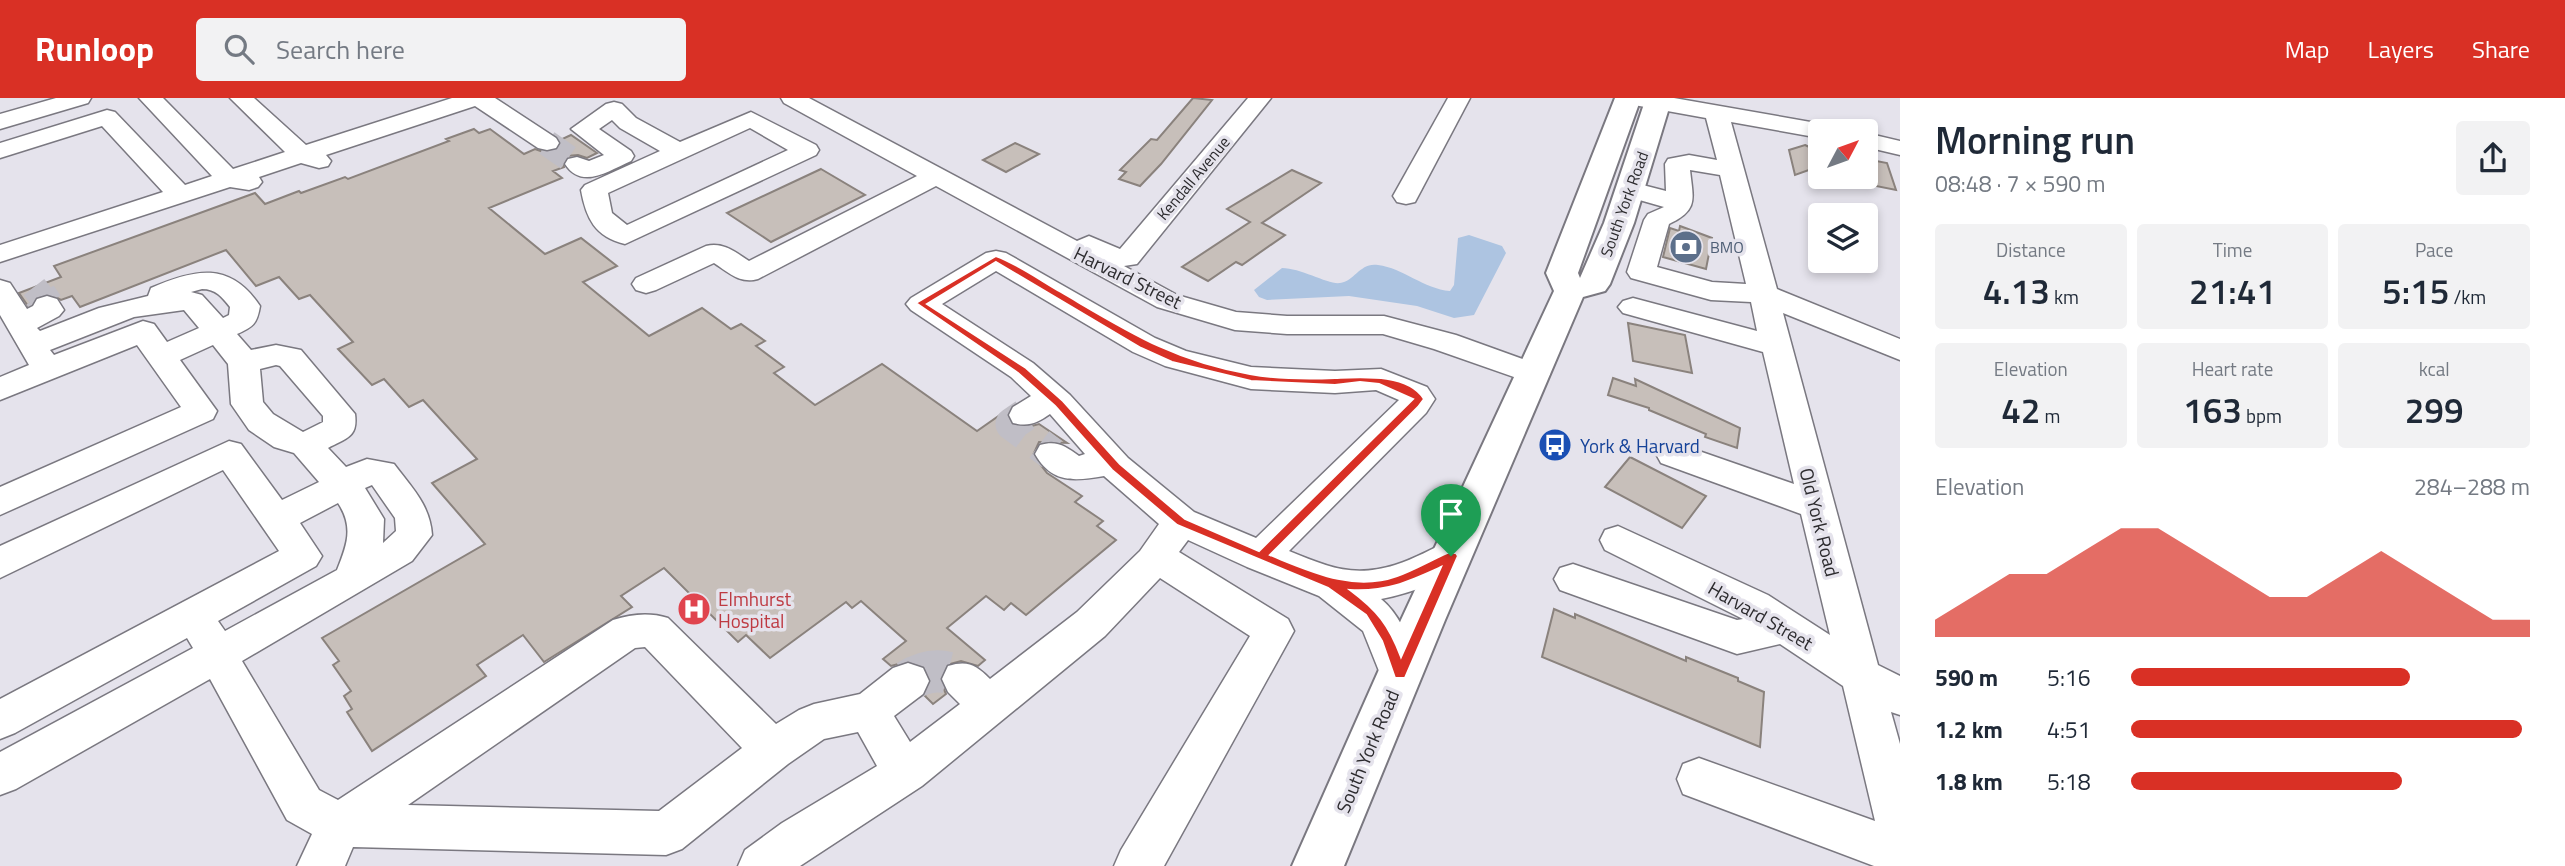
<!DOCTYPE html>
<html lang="en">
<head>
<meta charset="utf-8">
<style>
  body { margin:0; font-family:"Titillium Web",sans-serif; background:#f2f2f3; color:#1f2937; height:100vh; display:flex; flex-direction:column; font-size:26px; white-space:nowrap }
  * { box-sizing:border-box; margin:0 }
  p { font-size:23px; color:#747a83 }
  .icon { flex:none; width:38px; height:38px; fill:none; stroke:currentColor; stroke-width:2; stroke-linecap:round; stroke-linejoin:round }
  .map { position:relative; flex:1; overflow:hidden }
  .sheet { display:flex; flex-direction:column; background:#fff; width:665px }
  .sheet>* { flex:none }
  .needle { width:46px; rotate:49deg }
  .buttons { position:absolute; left:1808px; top:21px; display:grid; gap:14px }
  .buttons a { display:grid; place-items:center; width:70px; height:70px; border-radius:7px; background:#fff; box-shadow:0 4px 10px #0003; font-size:35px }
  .pin { position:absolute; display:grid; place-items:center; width:60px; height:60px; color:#fff; margin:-72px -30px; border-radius:50% 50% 50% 0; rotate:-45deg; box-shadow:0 0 7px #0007 }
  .pin .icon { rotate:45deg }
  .round { display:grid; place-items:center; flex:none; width:74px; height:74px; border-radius:7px; background:#f2f2f3 }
  .summary { display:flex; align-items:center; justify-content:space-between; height:119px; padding:0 35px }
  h1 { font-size:38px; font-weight:600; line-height:52px }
  .stats { display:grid; grid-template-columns:repeat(3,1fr); gap:10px; height:119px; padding:7px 35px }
  .stats div { display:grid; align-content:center; border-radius:7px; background:#f2f2f3; text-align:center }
  .stats b { font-size:35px; font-weight:600 }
  .stats small { font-size:19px; font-weight:400 }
  .stats p { font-size:19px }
  .chart { height:196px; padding:14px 35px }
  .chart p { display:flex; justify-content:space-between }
  .chart svg { width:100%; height:126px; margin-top:7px; fill:#d93025; opacity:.7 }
  ul { padding:0 35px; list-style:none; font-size:23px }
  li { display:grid; grid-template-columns:112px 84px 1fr; align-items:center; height:52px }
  li i { height:18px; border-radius:9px; background:#d93025 }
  header { display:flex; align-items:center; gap:42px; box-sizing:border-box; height:98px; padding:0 35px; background:#d93025; color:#fff }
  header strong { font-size:33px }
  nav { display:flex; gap:38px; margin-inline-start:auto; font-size:24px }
  .search { width:490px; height:63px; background:#f2f2f3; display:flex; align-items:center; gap:18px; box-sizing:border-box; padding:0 24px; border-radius:7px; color:#747a83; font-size:26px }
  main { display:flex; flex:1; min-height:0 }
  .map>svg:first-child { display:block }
  .water { fill:#adc4e1 }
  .building { fill:#c7bfba; stroke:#8a827d; stroke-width:2 }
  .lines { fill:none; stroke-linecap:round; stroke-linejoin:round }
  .minor-tunnel-far2 { stroke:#c0bec6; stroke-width:26; stroke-dasharray:26 13; stroke-linecap:butt }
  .minor-tunnel-far1 { stroke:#c0bec6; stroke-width:33; stroke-dasharray:33 17; stroke-linecap:butt }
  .minor-tunnel { stroke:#c0bec6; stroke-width:42; stroke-dasharray:42 21; stroke-linecap:butt }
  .minor-casing { stroke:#7a7880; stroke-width:3 }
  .major-casing { stroke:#7a7880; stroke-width:4 }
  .minor { fill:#fff; fill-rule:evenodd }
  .major { fill:#fff; fill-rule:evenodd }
  .route { fill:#d93025; stroke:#fff; stroke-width:2; fill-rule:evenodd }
  .labels { text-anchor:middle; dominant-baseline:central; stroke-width:7; stroke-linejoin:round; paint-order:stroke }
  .far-street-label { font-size:16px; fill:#2c2b2e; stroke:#e5e3ec }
  .far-service-label { font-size:16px; fill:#4e5e75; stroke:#e5e3ec; text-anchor:start }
  .street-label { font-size:19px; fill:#2c2b2e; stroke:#e5e3ec }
  .transit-label { font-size:19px; fill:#164399; stroke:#e5e3ec; text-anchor:start }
  .health-label { font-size:19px; fill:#be3a42; stroke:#e5e3ec; text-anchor:start }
</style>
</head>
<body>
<header>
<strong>Runloop</strong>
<div class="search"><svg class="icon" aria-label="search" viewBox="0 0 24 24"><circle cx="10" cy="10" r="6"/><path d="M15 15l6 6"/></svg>Search here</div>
<nav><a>Map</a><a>Layers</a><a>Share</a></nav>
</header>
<main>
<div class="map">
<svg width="1900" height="768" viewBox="0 0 1900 768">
  <rect width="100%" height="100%" fill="#e5e3ec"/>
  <path class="water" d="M1469,137L1502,148L1506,155L1474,217L1454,220L1417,208L1349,198L1267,202L1259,199L1254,192L1282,170C1301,170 1329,187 1340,185C1355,183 1360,164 1378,167C1403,170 1424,191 1450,193L1454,187L1458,140Z"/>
  <g class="building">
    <path d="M1193,0L1212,2L1161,66L1140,88L1119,81L1126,74L1120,72L1151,41L1157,42Z"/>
    <path d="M474,31L479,35L490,31L524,56L535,51L546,55L557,53L561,46L560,42L571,37L597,55L587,60L578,57L567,58L563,65L564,69L553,73L562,80L489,110L545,156L581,140L617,168L583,184L649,238L702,210L731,231L741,226L765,243L756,248L784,269L774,275L815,307L882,266L977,333L1010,310L1007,318L1012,328L1028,329L1039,326L1067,345L1039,344L1033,357L1047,375L1082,398L1075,404L1103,423L1097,428L1116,442L1026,517L1011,505L1004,512L986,498L947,530L985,562L978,568L961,563L946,567L940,582L946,596L933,606L925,598L931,584L925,569L909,563L891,568L883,561L906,543L861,503L852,510L846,504L770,560L746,537L738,544L664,470L621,498L632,509L544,564L523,537L477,567L486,578L372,653L347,614L352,611L344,598L351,593L333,567L339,563L322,540L485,446L432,385L477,361L423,302L409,309L384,281L372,287L338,251L353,244L310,197L299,201L279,179L256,188L226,152L80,209L72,198L61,202L48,195L36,198L28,208L19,195L61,179L54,168L255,95L265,106L299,93L301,95L345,79L348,81L449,43L446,41Z"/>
    <path d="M1015,45L1039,56L1006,74L983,62Z"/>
    <path d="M1805,47L1820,54V68L1795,77L1789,52Z"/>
    <path d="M1866,61L1887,65L1896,92L1866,86Z"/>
    <path d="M821,71L865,97L771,144L727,115Z"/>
    <path d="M1292,72L1321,85L1262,125L1285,137L1242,167L1236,164L1208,183L1182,169L1250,124L1227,111Z"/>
    <path d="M1680,128L1712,140L1706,171L1663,159L1670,130L1679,133Z"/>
    <path d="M1628,225L1685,237L1692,275L1633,263Z"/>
    <path d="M1613,280L1636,288L1635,281L1740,330L1737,350L1705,339L1706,336L1649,312V310L1608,297Z"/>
    <path d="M1630,359L1706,398L1682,430L1605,389Z"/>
    <path d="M1554,511L1575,520V516L1686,563V559L1738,580V583L1764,594L1760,649L1542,559Z"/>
  </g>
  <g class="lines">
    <g class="minor-tunnel-far2">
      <path d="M547,45L577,66"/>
      <path d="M34,189L41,198"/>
    </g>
    <g class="minor-tunnel-far1">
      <path d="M40,197L47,207"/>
      <path d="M1025,317L1012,326L1052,356"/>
    </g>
    <path class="minor-tunnel" d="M908,583C927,571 944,570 963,581"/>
    <defs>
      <g id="minor">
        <path d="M56,0H91L88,5L0,31V16Z"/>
        <path d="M139,0H163L233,71L285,54L230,0H254L306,47L452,0H495L556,40L559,45L556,50L547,52L538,50L475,8L326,57L331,63L328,68L319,70L301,65L259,79L262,84L258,89L249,92L230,89L0,164V147L163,94L102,28L0,60V45L107,12L115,14L185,87L212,78Z"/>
        <path d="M781,0H809L1077,143L1089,138L1120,151L1248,0H1271L1137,166L1124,168L1177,197L1236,214L1287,218H1384L1456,237L1545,269L1550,276L1545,283L1534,286L1434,251L1383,236H1287L1235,232L1157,209L936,88L758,181C740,186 729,175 714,165L656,192L646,195L636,192L632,186L636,180L706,148C724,144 735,154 749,163L917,78L784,5Z"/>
        <path d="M1448,0H1470L1415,104L1406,106L1397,104L1393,98Z"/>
        <path d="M1623,0H1674L1822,26L1830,28L1834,33H1820V40L1731,24L1777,191L1900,241V262L1783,215L1878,567L1900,578V617L1891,614L1900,646V768H1874L1683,696L1677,681L1683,666L1699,660L1875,723L1843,588L1780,546L1737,556L1560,492L1554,481L1560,470L1573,466L1737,522L1743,521L1605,452L1600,442L1605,432L1618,428L1768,497L1830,537L1801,416L1661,365L1656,356L1661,347L1673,344L1794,386L1763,254L1623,215L1618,209L1623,203L1633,200L1757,233L1751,204L1711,202L1631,180L1627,174L1644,122L1648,116L1664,109L1622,97L1618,92L1622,87L1631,84L1666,93L1665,66L1668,61L1689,57L1717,62L1706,20L1634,7L1626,5ZM1690,72L1720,77L1746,186L1712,184L1657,169L1669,126C1699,112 1693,101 1690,72Z"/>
        <path d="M614,4L622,6L636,20L680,44L751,14L816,47L819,52L816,57L625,146C595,139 586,120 581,92L585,87L660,53L620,30L612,22L599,31L631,53L634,58L631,63C608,73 582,92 565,66L568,61L577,59L589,63L604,57L571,31L606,6ZM750,30L788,52L627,127L612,115L608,95Z"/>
        <path d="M1866,35L1900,43V57L1866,49Z"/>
        <path d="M996,153L1006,155L1155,240L1186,253L1251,269L1335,273L1381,271L1427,289L1435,301L1426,315L1289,453C1328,469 1353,480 1395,467C1415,461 1432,450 1451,443L1464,448L1470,458C1457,481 1406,496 1381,501C1401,517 1414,551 1421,576L1415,588L1400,594L1385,588L1363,533L1319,498L1247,469L1188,442L1179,454L1288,521L1294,533L1164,768H1114L1121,752L1250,538L1160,480L1105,538L922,688L800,768H738L745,752L782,725L877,668L858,634L824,641L788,666L682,751L666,757L353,749L345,768H297L312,736L287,722L210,581L16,691L0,697V654L193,550L187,540L15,635L0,641V601L279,453L223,372L0,480V448L229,343L241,346L282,402L319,384L294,355L274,349L249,332L231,306L228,266L213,247L180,262L217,313L213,321L0,417V389L181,309L137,247L0,302V279L29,267L0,217V182L10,185L27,211L33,208L37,201L47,198L57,201L64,212L59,218L37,230L40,233L99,210L148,198L151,190C195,171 230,163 260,208C257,226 253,229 237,236L251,252L276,247L301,252L355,316C358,339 347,340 328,350L346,369L367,361L394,366C412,390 430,407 432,437L412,463L242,563L319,692L338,702L613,522C632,516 649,514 668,520L776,626L799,612L814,606L860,596L893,570L908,565L923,570L929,583L923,596L894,618L910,644L960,606L948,594L942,581L948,568C968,562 976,567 990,581L1077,514L1140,453L1159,426L1104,378C1075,383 1052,386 1035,356L1040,347C1057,342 1065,348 1079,358L1085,356L1050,316C1037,325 1029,329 1013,325L1009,317L1013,309L1031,298L1011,279L911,212L906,206L911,200L986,155ZM996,173L1133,254L1165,268L1251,291L1335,295L1376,292L1399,302L1256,440L1194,414L1128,360L1070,297L1033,265L942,206ZM202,191C216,191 222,199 230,209L229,217L223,220L202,197L191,194ZM184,212L199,230L167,244L154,226L143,223L54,257L50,252L134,219ZM276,267L280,268L323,318V324L303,334L273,316L263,304L260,271ZM372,387L395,420L396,433L383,445L384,421L365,390ZM338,405C354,429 347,447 337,472L225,533L218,523L316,468L322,458L300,425ZM645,549L742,650L659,713L408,707L635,550Z"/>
      </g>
      <path id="major" d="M1615,0H1641L1578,175L1580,180L1604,125L1646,0H1672L1634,125L1610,186L1605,193L1583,199L1445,522L1344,768H1292L1401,522L1554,193L1546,175Z"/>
    </defs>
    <use href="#minor" class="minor-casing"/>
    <use href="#major" class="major-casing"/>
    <use href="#minor" class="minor"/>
    <use href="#major" class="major"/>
  </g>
  <path class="route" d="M996,158C1018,166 1040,182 1061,194C1126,232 1173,263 1250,276C1276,281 1308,281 1335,280C1361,279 1408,275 1424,301L1418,309L1270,457C1310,473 1353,494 1397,478C1414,472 1431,462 1447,455H1456L1458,458L1405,580H1395L1382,543L1366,517L1328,490L1177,427L1112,372L1055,308L1018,275L916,205ZM996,164L1141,250L1172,264L1251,283L1335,287L1360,284L1379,286L1413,301L1259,453L1185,421L1120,366L1063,303L1026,270L927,206ZM1441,469L1401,559C1389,527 1377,512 1350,492C1387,494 1408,484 1441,469Z"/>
  <defs>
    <symbol id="bank-disc" viewBox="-11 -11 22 22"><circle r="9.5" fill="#5c6f8a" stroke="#e5e3ec"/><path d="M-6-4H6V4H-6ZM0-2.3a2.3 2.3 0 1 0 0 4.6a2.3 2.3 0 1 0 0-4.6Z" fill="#fff"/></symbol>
    <symbol id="bus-disc" viewBox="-11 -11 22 22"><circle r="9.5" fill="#1a4fb4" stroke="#e5e3ec"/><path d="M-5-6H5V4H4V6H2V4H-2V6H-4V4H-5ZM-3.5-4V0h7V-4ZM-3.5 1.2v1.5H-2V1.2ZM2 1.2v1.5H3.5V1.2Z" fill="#fff"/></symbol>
    <symbol id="hospital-disc" viewBox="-11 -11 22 22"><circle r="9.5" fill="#e0444e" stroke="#e5e3ec"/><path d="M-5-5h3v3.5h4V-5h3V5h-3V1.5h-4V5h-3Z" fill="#fff"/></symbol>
  </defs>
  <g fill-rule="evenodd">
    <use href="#bank-disc" x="1667" y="130" width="38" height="38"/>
    <use href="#bus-disc" x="1536" y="328" width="38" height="38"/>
    <use href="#hospital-disc" x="675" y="492" width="38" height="38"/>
  </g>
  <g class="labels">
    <g class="far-street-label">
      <text transform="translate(1193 80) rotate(-50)">Kendall Avenue</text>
      <text transform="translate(1624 106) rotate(-70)">South York Road</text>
    </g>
    <g class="far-service-label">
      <text x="1710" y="149">BMO</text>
    </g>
    <g class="street-label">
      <text transform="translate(1128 179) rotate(26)">Harvard Street</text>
      <text transform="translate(1820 424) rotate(76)">Old York Road</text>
      <text transform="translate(1761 517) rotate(30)">Harvard Street</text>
      <text transform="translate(1367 653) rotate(-67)">South York Road</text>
    </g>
    <g class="transit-label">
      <text x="1580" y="347">York &amp; Harvard</text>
    </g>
    <g class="health-label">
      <text x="718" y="500">Elmhurst<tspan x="718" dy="22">Hospital</tspan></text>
    </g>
  </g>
</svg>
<div class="buttons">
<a><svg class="needle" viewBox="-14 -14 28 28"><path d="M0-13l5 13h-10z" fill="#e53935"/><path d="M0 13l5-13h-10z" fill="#747a83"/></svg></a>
<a><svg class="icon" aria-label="layers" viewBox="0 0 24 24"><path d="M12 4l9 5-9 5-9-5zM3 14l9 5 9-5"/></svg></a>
</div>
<div class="pin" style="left:1451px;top:458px;background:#1e9e55"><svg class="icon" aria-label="arrive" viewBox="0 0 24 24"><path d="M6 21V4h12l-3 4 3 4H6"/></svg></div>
</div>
<section class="sheet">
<div class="summary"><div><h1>Morning run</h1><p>08:48 · 7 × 590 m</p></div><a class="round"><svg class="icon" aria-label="share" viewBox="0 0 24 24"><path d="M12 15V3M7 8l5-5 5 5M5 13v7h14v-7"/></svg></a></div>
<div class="stats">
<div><p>Distance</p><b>4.13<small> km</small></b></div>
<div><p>Time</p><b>21:41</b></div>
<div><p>Pace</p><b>5:15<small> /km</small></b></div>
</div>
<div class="stats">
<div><p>Elevation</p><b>42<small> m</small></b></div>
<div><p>Heart rate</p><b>163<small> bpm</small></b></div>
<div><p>kcal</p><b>299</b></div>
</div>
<div class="chart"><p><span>Elevation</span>284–288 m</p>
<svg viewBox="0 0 160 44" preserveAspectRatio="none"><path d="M0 44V38L10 30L20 22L30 22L40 14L50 6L60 6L70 14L80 22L90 30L100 30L110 22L120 14L130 22L140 30L150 38L160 38V44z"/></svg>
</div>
<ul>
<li><b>590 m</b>5:16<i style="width:70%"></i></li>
<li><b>1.2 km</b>4:51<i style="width:98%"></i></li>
<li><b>1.8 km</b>5:18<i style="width:68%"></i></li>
</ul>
</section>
</main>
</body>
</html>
